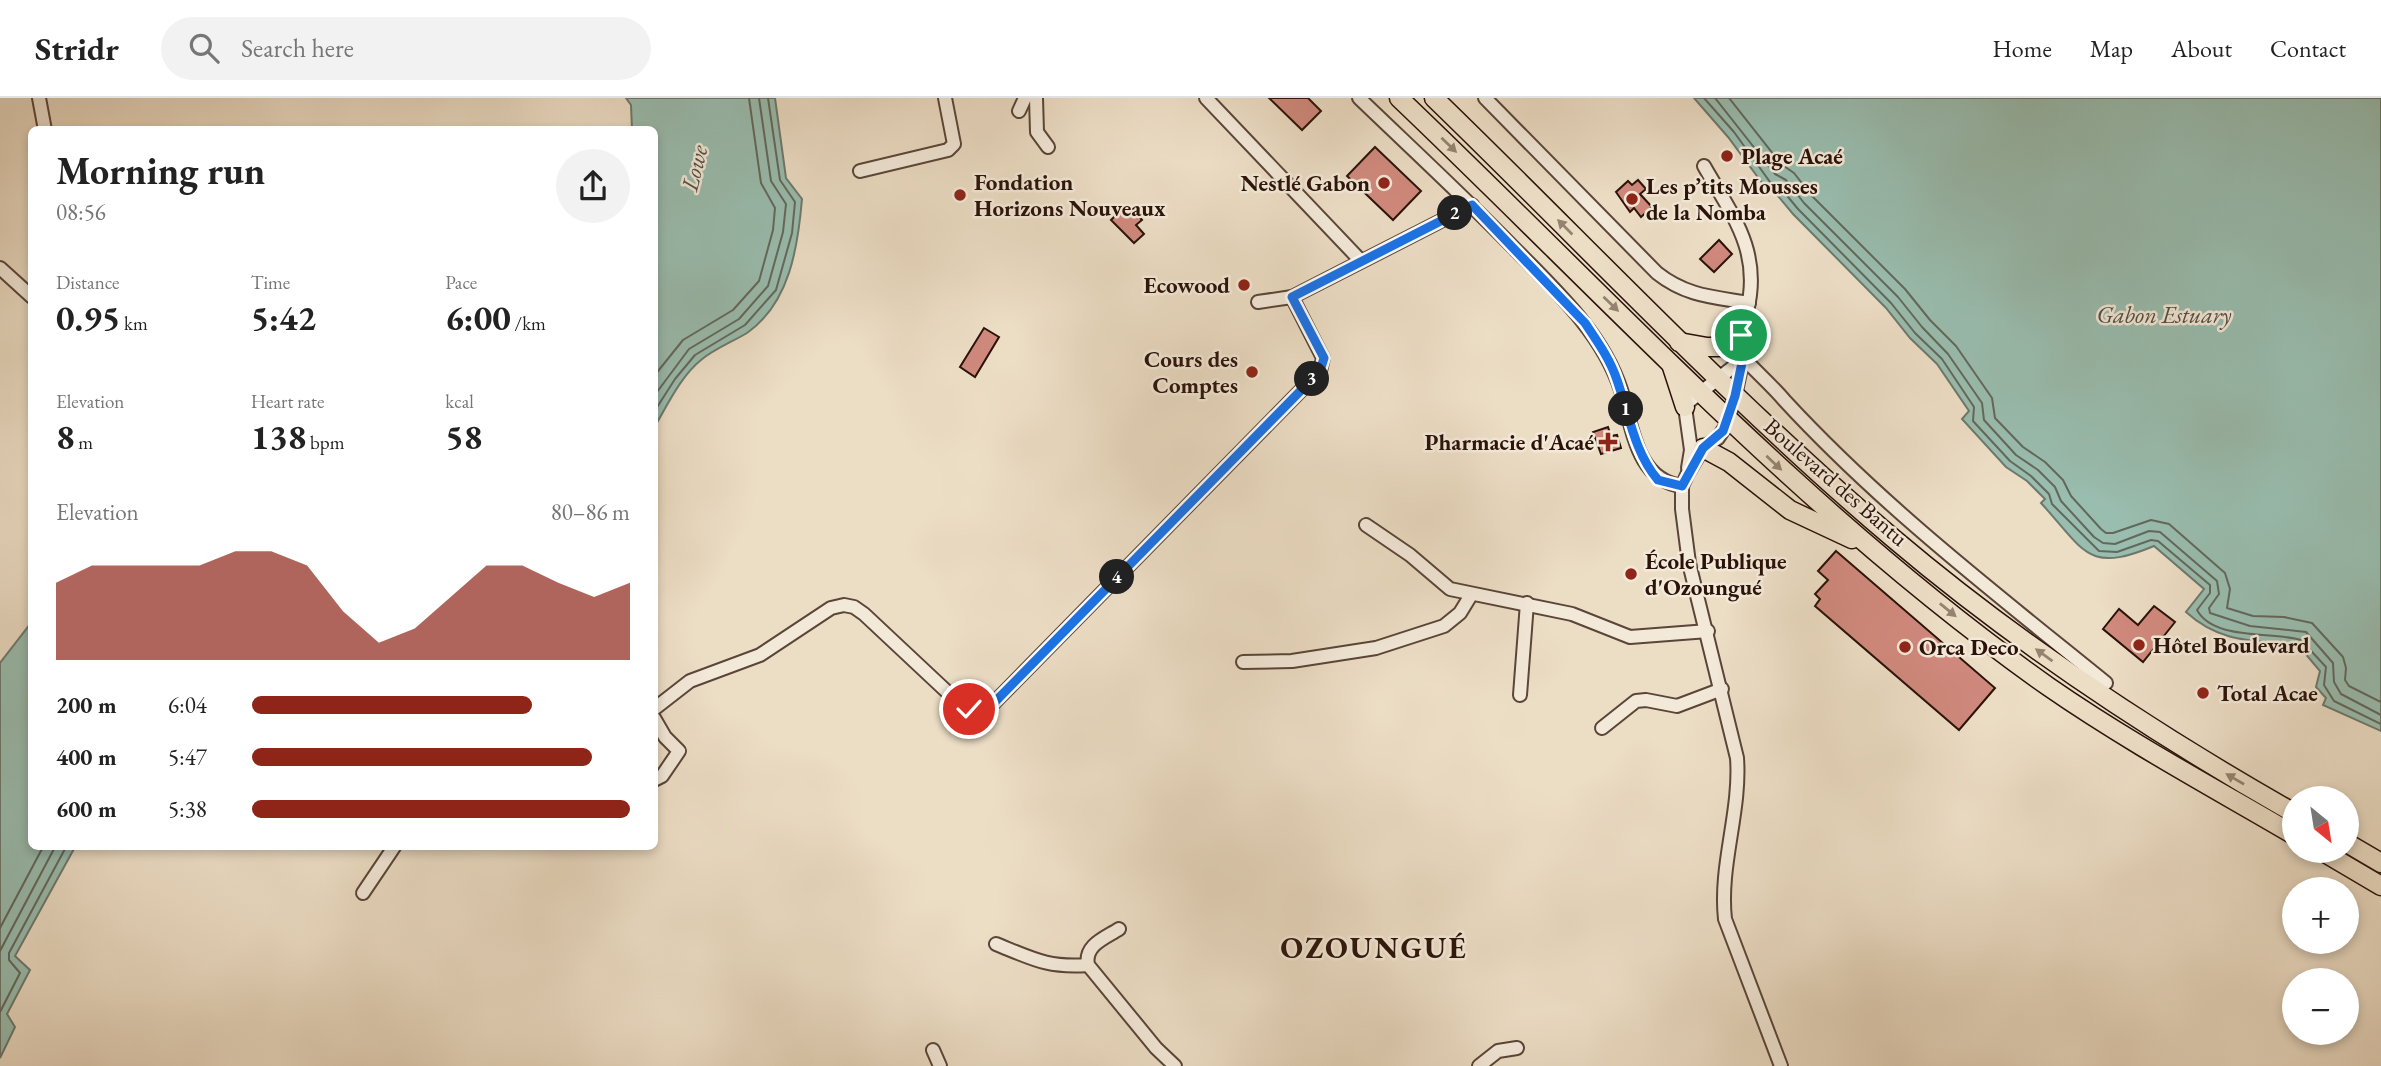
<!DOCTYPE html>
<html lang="en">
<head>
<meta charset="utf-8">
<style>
  body { margin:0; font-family:"EB Garamond",serif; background:#f2f2f2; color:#222; height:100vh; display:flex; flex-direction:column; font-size:26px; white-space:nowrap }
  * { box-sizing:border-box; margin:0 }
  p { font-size:23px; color:#767676 }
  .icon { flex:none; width:38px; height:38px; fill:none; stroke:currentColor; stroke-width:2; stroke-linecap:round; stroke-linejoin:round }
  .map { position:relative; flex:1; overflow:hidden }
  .side { position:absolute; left:28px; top:28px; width:630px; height:724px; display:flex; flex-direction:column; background:#fff; border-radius:10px; box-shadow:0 4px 10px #0003 }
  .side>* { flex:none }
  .needle { width:46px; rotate:150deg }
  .buttons { position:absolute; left:2282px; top:688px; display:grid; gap:14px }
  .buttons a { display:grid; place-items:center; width:77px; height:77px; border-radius:50%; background:#fff; box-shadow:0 4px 10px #0003; font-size:35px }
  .pin { position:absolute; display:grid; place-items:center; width:60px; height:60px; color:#fff; margin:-30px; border:4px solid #fff; border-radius:50%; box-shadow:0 2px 7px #0007 }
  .km { position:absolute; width:35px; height:35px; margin:-18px; border-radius:50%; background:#222; color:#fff; font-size:19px; line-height:35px; text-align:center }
  .round { display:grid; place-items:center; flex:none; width:74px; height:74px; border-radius:37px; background:#f2f2f2 }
  .overview { display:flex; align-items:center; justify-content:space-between; height:119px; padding:0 28px }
  h1 { font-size:38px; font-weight:700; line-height:52px }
  .stats { display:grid; grid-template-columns:repeat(3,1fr); gap:10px; height:119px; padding:7px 28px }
  .stats div { display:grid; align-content:center }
  .stats b { font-size:35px; font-weight:700 }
  .stats small { font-size:19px; font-weight:400 }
  .stats p { font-size:19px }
  .chart { height:196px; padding:14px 28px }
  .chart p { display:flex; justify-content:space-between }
  .chart svg { width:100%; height:126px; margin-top:7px; fill:#8f2418; opacity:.7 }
  ul { padding:0 28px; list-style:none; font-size:23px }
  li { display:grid; grid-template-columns:112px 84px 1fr; align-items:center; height:52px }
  li i { height:18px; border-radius:9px; background:#8f2418 }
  header { display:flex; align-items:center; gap:42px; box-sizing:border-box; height:98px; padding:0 35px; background:#fff; border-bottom:2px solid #e0e0e0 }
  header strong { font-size:33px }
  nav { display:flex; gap:38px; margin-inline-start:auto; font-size:24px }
  .search { width:490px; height:63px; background:#f2f2f2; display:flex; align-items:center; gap:18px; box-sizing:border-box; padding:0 24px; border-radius:38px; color:#767676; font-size:26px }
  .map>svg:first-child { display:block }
  .water { fill:#99bdaf; stroke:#6d796d; stroke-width:2 }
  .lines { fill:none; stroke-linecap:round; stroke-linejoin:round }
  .shore { stroke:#62685c; stroke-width:2 }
  .building { fill:#d0897d; stroke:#2a1209; stroke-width:2 }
  .minor-casing { stroke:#5a4538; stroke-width:16 }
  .highway-casing { stroke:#2a1209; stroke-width:21 }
  .minor { stroke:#f3e9d9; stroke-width:12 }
  .highway { stroke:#ecddc5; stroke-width:18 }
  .oneway { fill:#958270 }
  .route-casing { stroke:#fff; stroke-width:14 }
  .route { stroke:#1a73e8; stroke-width:9 }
  .poi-dot { fill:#8f2418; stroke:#f3e9d9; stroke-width:2.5 }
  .labels { text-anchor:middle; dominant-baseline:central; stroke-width:5; stroke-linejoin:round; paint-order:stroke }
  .poi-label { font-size:23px; font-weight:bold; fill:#2a1209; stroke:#f3e9d9; text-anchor:start }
  .street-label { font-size:23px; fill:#2a1209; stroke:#f3e9d9 }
  .water-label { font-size:24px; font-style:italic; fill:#514e43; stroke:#f3e9d9 }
  .district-label { font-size:30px; font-weight:bold; letter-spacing:2px; fill:#2a1209; stroke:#f3e9d9 }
</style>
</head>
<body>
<header>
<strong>Stridr</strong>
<div class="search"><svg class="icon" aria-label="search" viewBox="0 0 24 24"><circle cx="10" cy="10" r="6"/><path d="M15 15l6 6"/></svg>Search here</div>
<nav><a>Home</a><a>Map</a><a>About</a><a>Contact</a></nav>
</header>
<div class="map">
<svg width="2381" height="968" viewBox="0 0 2381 968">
  <rect width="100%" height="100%" fill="#ecddc5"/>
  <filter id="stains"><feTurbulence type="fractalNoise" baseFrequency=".00286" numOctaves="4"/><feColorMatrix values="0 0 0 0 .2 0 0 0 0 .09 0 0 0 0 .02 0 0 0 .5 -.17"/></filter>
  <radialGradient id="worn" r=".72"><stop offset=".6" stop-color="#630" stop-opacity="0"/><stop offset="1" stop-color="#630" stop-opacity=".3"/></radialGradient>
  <g class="water">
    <path d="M626,0H775L786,80L802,101C798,148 790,205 747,235C732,244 714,251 701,262C681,278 668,306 655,328L654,32L632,31L631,7Z"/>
    <path d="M1694,0H2381V633L2323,607L2326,600L2316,589L2320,573L2298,547C2255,542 2221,546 2186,514L2204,491L2154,448C2087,476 2085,453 2041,405L2045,401L2027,383L2006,369L1962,321L1969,313L1937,266L1910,240L1886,210L1793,116L1773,92L1768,93L1728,39Z"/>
    <path d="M31,525L32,749H75L15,858L30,872L7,916L15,929L0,960V565Z"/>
  </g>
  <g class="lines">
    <g class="shore">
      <path d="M1704,0L1734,34L1770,84L1779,88L1798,111L1891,205L1915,235L1942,261L1974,309L1973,323L2010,363L2031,378L2049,396L2052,406L2099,453L2117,454L2151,442L2158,443L2210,487V495L2197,512C2214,543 2272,533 2301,542L2326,569L2324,587L2334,603L2381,626"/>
      <path d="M1715,0L1775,76L1786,82L1804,105L1898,199L1922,229L1948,256L1982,305L1984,322L2016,357L2038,372L2055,389L2061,403L2094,439L2103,445L2115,446L2149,433L2160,434L2217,483L2219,496L2209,510L2210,515L2250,528L2306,534L2333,565L2334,584L2341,596L2381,617"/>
      <path d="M1729,0L1781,66L1794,75L1812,98L1905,191L1930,222L1956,248L1992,300L1995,320L2023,349L2045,364L2063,382L2071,398L2101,431L2106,435H2113L2151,422L2169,426L2225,475L2230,491L2227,510L2253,518L2284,519L2312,525L2343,559L2346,570L2345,582L2349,588L2381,604"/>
      <path d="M654,278L683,242L733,212L759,183L773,132L775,110L761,85L749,0"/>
      <path d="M654,298L689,251L739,221L768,188L783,134L786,106L771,83L759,0"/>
      <path d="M654,314L675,281L695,257L745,227L776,192L792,135L795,104L780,82L768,0"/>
      <path d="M0,830L43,749"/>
      <path d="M0,853L55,749"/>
      <path d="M0,914L20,875L9,862V855L66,749"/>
    </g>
  </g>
  <g class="building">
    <path d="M1269,0H1308L1321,13L1302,32Z"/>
    <path d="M1375,49L1421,93L1393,122L1347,78Z"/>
    <path d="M1638,82L1646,91L1640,96L1652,109L1641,119L1634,110L1630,114L1616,94L1628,83L1632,87Z"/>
    <path d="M1121,112L1128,119L1134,113L1142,122L1136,127L1144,136L1134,145L1111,122Z"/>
    <path d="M1719,142L1732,156L1714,174L1700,161Z"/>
    <path d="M984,230L999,239L975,279L960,269Z"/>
    <path d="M1608,329L1611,338L1617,337L1621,350L1601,356L1593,334Z"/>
    <path d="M1836,453L1995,590L1959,632L1815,508L1820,501L1815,496L1828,482L1818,473Z"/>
    <path d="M2154,508L2175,524L2143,564L2103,531L2119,511L2138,527Z"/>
  </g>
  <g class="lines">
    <defs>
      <g id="minor">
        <path d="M39,0L45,32"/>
        <path d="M1036,0L1037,34L1048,49"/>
        <path d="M1206,0L1361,163"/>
        <path d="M1359,0C1410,49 1463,98 1513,149C1554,191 1602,234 1621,292C1633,330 1636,382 1682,388"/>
        <path d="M1485,0L1657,175C1686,198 1713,199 1749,205"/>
        <path d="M1019,13L1025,0"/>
        <path d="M1704,68C1732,117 1762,153 1747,213C1744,226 1741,237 1734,249C1749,268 1769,284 1785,303C1882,408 1995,495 2106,585"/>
        <path d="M860,73L948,52L954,46L945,0"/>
        <path d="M0,170L32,199"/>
        <path d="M1258,204L1292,199L1472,107"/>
        <path d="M1743,260L1735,298L1726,328L1718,340L1703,350L1687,377L1682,388V411L1689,465L1737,660C1741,714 1719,767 1725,821L1781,968"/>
        <path d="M1688,370L1691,352L1685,309L1687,305L1742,262"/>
        <path d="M1366,427L1410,457L1450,491L1572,516L1630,539L1708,533"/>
        <path d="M1243,564L1292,563L1376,550L1444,528L1460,515L1471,497"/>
        <path d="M1520,597L1527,505"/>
        <path d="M654,611L690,583L760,557L831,510L844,507L854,509L864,516L959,605L983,616L1320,273L1323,260L1292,199"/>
        <path d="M654,620L665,639L679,653L662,678L654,682"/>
        <path d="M1602,630L1636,603L1646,602L1677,608L1722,591"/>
        <path d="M363,795L394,749"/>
        <path d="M1119,831C1105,840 1084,847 1088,867L1156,950L1175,968"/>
        <path d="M996,846C1033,861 1048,870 1088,867"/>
        <path d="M933,952L940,968"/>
        <path d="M1479,968L1498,953L1517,950"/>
      </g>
      <g id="highway">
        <path d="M1399,0C1611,202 1809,420 2049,589C2127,643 2212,689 2294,737"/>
        <path d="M1434,0C1587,148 1732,304 1894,441C2018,546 2153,635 2294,715"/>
        <path d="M1679,244L1707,249H1734"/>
        <path d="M1672,269L1685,309"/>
        <path d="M1703,350L1729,364L1790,412L1852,441"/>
        <path d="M2347,745L2381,765"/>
        <path d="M2320,752L2381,788"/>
      </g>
    </defs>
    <use href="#minor" class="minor-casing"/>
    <use href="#highway" class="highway-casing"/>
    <use href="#minor" class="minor"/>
    <use href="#highway" class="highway"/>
  </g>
  <defs><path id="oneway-solid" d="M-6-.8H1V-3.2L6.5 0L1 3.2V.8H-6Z" transform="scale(1.75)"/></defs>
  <g class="oneway">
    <use href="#oneway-solid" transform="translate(1449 47) rotate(44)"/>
    <use href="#oneway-solid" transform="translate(1565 129) rotate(-135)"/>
    <use href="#oneway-solid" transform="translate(1611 206) rotate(44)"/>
    <use href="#oneway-solid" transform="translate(1774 365) rotate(43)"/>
    <use href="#oneway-solid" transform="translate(1948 512) rotate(39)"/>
    <use href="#oneway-solid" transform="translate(2044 557) rotate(-144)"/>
    <use href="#oneway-solid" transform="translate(2235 681) rotate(-150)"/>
  </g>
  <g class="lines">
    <defs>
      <path id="route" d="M969,611L983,616L1320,273L1324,260L1292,199L1472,107L1585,225C1597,243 1610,261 1617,282C1629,316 1634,354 1658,382L1682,388L1703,350L1723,333L1735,298L1743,260L1734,248L1741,237"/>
    </defs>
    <use href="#route" class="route-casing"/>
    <use href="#route" class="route"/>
  </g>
  <g class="poi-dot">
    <circle cx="1727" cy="58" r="7"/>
    <circle cx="1384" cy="85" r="7"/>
    <circle cx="960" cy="97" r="7"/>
    <circle cx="1632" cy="101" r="7"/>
    <circle cx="1244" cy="187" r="7"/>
    <circle cx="1252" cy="274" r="7"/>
    <path d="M1604.5 333.5h7v7h7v7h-7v7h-7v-7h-7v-7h7z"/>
    <circle cx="1631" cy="476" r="7"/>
    <circle cx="2139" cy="547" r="7"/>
    <circle cx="1905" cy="549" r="7"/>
    <circle cx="2203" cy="595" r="7"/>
  </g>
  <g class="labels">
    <g class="poi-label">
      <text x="1741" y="58">Plage Acaé</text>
      <text x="974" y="84">Fondation<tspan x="974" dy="26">Horizons Nouveaux</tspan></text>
      <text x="1370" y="85" text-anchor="end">Nestlé Gabon</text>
      <text x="1646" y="88">Les p’tits Mousses<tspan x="1646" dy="26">de la Nomba</tspan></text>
      <text x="1230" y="187" text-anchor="end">Ecowood</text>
      <text x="1238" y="261" text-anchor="end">Cours des<tspan x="1238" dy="26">Comptes</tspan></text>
      <text x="1594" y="344" text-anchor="end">Pharmacie d'Acaé</text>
      <text x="1645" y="463">École Publique<tspan x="1645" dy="26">d'Ozoungué</tspan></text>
      <text x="2153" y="547">Hôtel Boulevard</text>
      <text x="1919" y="549">Orca Deco</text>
      <text x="2217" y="595">Total Acae</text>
    </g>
    <g class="street-label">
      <text transform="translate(1836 384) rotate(41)">Boulevard des Bantu</text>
    </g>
    <g class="water-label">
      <text transform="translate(694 70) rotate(-76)">Lowe</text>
      <text x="2164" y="216">Gabon Estuary</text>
    </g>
    <g class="district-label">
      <text x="1374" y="849">OZOUNGUÉ</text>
    </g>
  </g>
  <rect width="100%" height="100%" filter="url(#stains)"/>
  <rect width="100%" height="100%" fill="url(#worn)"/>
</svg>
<div class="buttons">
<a><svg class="needle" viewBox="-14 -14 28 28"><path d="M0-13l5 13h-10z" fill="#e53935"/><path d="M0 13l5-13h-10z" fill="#767676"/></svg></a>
<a>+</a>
<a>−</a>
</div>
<div class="pin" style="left:1741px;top:237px;background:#1e9e55"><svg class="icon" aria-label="arrive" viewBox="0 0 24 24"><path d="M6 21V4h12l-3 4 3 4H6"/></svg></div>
<div class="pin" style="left:969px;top:611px;background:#d93025"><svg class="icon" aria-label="check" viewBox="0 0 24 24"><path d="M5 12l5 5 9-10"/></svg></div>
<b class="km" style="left:1626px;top:311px">1</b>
<b class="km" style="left:1455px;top:115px">2</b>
<b class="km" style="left:1312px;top:281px">3</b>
<b class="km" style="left:1117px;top:479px">4</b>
<section class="side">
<div class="overview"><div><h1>Morning run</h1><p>08:56</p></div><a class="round"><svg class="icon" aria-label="share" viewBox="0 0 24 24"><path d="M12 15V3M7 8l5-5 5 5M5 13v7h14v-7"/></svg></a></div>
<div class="stats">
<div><p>Distance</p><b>0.95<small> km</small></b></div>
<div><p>Time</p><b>5:42</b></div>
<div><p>Pace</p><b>6:00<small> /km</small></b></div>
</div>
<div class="stats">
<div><p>Elevation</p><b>8<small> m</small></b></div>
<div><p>Heart rate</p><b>138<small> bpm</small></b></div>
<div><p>kcal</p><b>58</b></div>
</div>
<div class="chart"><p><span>Elevation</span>80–86 m</p>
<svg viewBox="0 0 160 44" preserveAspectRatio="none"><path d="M0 44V17L10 11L20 11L30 11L40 11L50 6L60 6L70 11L80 27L90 38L100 33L110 22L120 11L130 11L140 17L150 22L160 17V44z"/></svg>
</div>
<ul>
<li><b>200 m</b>6:04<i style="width:74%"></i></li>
<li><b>400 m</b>5:47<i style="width:90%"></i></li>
<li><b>600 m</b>5:38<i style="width:100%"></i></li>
</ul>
</section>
</div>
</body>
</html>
